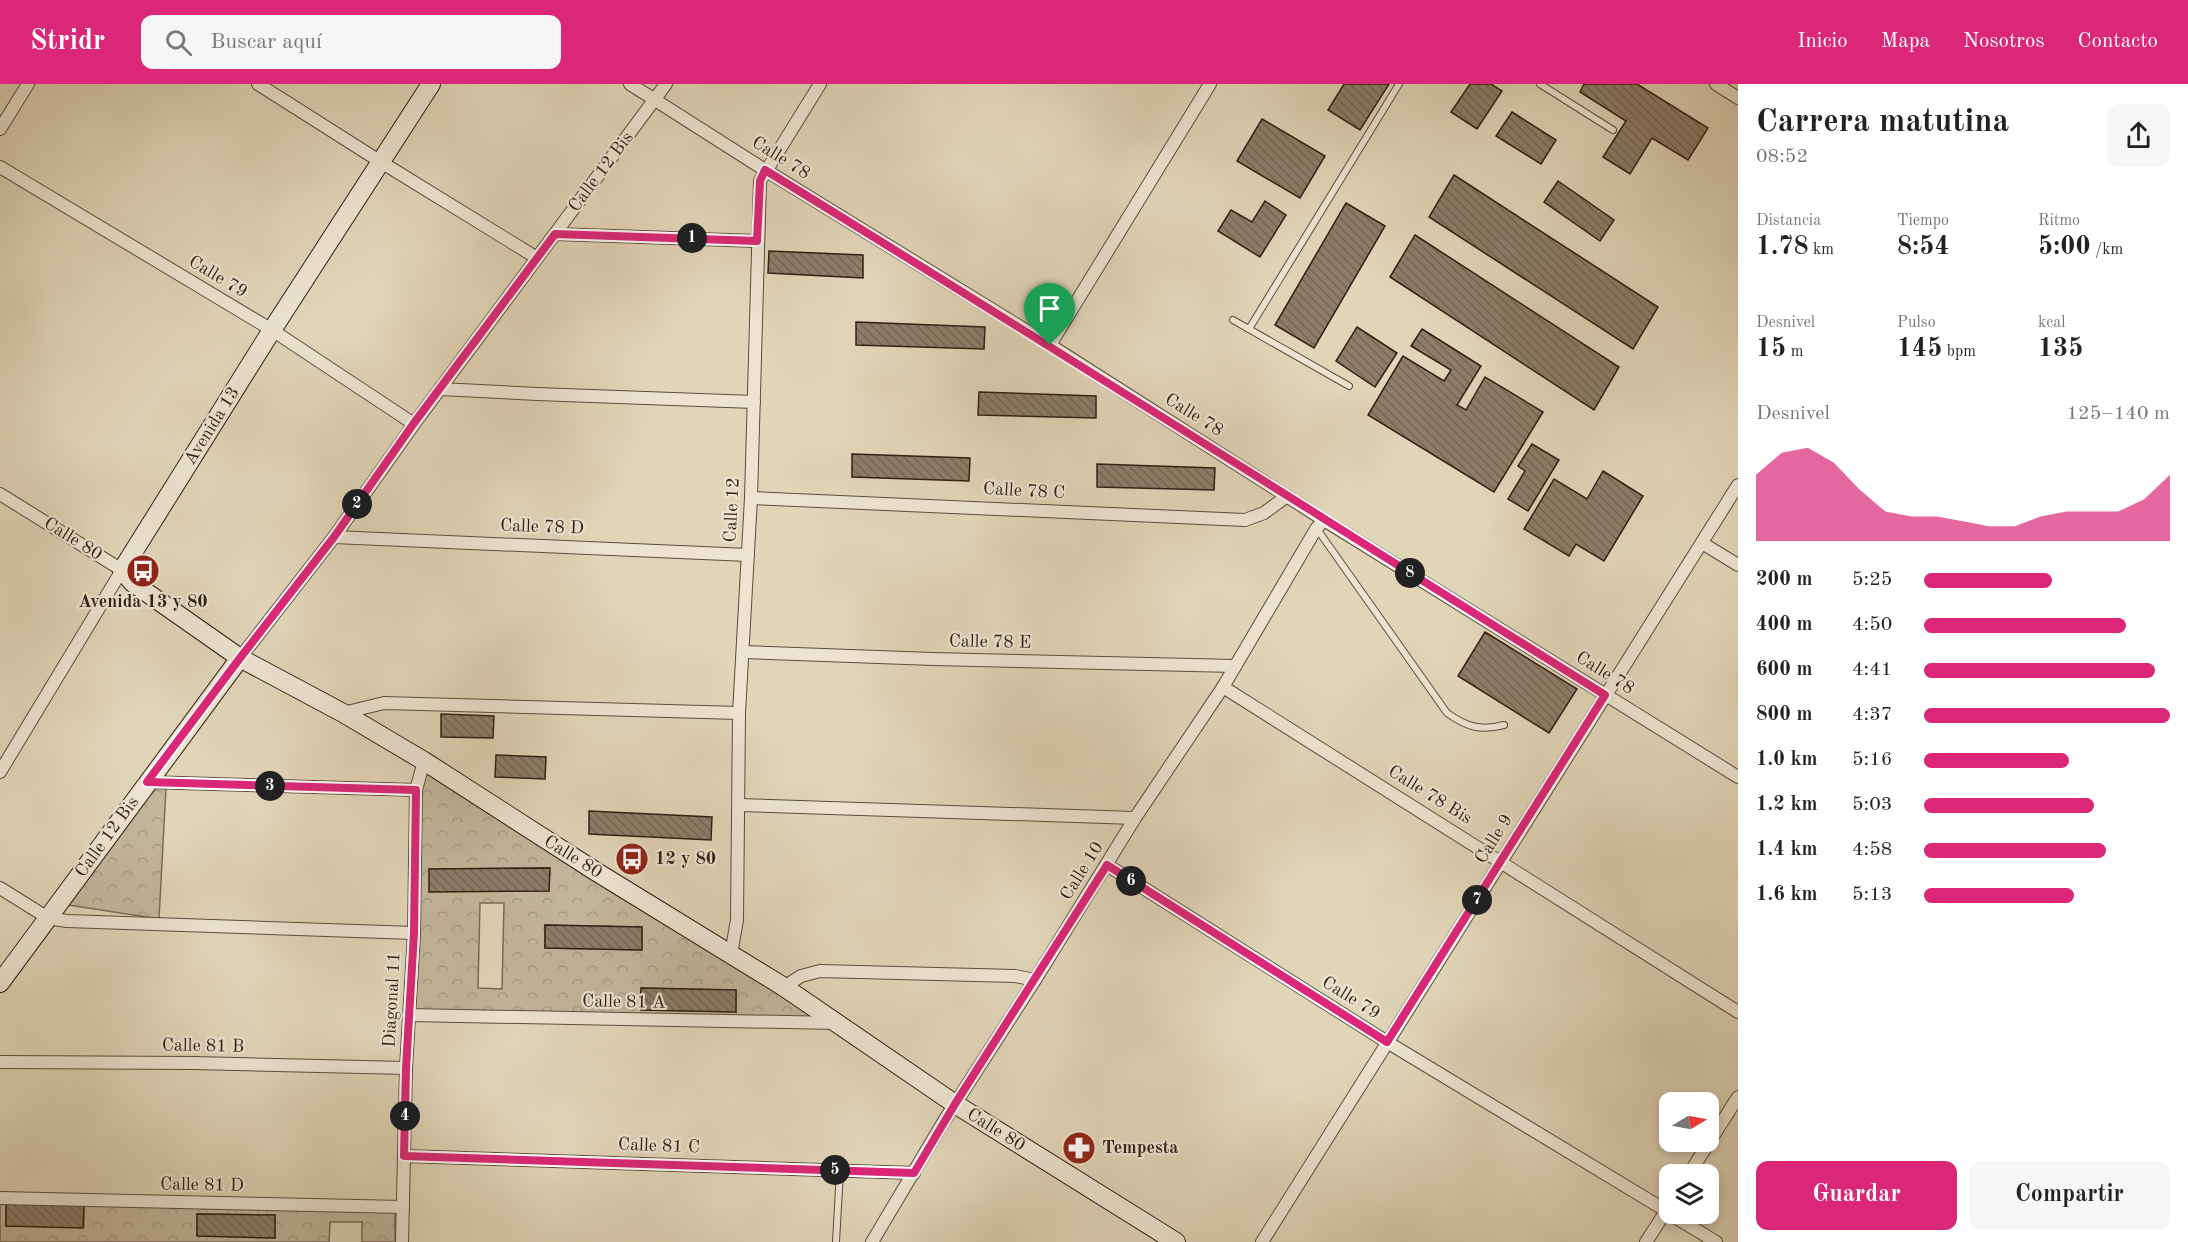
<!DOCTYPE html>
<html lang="es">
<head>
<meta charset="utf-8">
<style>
  body { margin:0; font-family:"Old Standard TT",serif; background:#f6f6f6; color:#222; height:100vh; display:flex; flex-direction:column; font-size:22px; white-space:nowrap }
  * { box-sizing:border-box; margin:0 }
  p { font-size:20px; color:#767676 }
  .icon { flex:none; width:33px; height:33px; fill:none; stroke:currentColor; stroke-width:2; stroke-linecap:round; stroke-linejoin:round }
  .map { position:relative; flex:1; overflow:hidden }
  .sheet { display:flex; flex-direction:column; background:#fff; width:450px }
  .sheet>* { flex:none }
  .needle { width:39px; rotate:80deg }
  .tools { position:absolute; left:1659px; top:1008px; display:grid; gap:12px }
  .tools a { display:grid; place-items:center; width:60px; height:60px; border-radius:12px; background:#fff; box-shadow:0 3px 9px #0003; font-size:30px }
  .pin { position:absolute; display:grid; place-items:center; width:51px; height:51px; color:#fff; margin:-62px -26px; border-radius:50% 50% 50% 0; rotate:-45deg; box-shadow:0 0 6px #0007 }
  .pin .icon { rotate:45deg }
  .km { position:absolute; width:30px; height:30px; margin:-15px; border-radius:50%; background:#222; color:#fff; font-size:16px; line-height:30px; text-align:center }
  .round { display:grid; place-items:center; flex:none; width:63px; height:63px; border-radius:12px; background:#f6f6f6 }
  .overview { display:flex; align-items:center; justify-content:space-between; height:102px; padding:0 18px }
  h1 { font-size:33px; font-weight:700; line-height:45px }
  .metrics { display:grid; grid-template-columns:repeat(3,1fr); gap:9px; height:102px; padding:6px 18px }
  .metrics div { display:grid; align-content:center }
  .metrics b { font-size:26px; font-weight:700 }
  .metrics small { font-size:16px; font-weight:400 }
  .metrics p { font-size:16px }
  .chart { height:168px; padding:12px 18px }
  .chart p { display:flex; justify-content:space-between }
  .chart svg { width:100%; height:108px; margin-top:6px; fill:#db2777; opacity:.7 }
  .button { display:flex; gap:12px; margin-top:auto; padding:12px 18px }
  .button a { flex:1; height:69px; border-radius:12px; background:#db2777; color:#fff; font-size:24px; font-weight:700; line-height:69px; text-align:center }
  .button a+a { background:#f6f6f6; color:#222 }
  ul { padding:0 18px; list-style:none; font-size:20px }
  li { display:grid; grid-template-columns:96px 72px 1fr; align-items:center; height:45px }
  li i { height:15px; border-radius:8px; background:#db2777 }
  header { display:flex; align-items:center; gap:36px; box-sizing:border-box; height:84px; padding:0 30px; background:#db2777; color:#fff }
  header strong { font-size:28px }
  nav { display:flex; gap:33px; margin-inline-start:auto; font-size:21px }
  .search { width:420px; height:54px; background:#f6f6f6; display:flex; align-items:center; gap:15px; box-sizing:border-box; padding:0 21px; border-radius:12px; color:#767676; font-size:22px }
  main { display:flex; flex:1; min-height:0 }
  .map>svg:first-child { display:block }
  .park { fill:url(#park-crowns); stroke:#7a6a58; stroke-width:1.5; fill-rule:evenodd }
  .building { fill:url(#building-back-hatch); stroke:#321e13; stroke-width:1.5 }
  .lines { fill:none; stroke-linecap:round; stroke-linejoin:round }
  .lane-casing { stroke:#5e4c3c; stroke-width:8 }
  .street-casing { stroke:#5e4c3c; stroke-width:14 }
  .secondary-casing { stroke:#321e13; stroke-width:20 }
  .lane { stroke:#ece4d1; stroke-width:6 }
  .street { stroke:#ece4d1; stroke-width:12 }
  .secondary { stroke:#ece4d1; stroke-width:18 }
  .route-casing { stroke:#fff; stroke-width:12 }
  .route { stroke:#db2777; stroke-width:8 }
  .labels { text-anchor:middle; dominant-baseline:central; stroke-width:4.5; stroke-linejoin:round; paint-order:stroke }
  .street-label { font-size:18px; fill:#321e13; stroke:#ece4d1 }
  .poi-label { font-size:18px; font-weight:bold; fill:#321e13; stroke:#ece4d1; text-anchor:start }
</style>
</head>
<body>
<header>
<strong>Stridr</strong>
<div class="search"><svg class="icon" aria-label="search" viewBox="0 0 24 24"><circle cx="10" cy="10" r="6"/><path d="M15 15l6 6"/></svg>Buscar aquí</div>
<nav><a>Inicio</a><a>Mapa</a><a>Nosotros</a><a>Contacto</a></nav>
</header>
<main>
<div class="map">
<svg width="1738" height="1158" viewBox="0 0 1738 1158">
  <defs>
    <pattern id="park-crowns" width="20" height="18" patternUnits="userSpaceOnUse" patternTransform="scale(1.5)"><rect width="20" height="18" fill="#c3b69c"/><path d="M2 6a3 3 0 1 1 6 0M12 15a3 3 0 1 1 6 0" fill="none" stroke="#a89c86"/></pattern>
    <pattern id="building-back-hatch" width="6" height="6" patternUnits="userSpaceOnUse" patternTransform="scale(1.5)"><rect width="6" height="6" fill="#8d7d69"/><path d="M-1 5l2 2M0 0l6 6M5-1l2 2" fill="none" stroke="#746655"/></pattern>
  </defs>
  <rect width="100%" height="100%" fill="#e1d5b8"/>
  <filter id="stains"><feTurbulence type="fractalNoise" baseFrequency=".00333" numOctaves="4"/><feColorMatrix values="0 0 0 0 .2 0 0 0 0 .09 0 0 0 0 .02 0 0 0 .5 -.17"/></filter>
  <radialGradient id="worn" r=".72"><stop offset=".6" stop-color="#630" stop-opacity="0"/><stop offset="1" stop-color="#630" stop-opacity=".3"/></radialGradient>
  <g class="park">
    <path d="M424,677L838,939L409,931L416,706ZM549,784V807L429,785H430ZM480,819H504L502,905L478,904ZM545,841L642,843V866L545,864ZM641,904L736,906V928L641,926Z"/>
    <path d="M147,703L166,704L159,835L68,821Z"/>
    <path d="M0,1117L395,1128V1158H362V1138H330L329,1158H0ZM6,1120L84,1121V1143L6,1142ZM197,1130L275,1131V1154L197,1152Z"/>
  </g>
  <g class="building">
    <path d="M1344,0H1389L1360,46L1328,26Z"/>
    <path d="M1470,0H1491L1502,7L1477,45L1451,28Z"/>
    <path d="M1584,0H1637L1708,44L1688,76L1652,54L1630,90L1603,73L1626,37L1580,8Z"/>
    <path d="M1512,28L1556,56L1541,80L1496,52Z"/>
    <path d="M1262,35L1325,72L1300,114L1237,77Z"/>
    <path d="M1454,91L1658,223L1633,265L1429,133Z"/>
    <path d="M1558,97L1614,136L1600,157L1544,118Z"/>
    <path d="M1265,117L1286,131L1260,173L1218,147L1231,126L1252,138Z"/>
    <path d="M1346,119L1385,142L1314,264L1275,241Z"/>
    <path d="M1415,151L1619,283L1594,326L1390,193Z"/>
    <path d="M769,167L863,171V194L768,189Z"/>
    <path d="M856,238L985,243L984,265L856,261Z"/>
    <path d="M1357,243L1397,269L1375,303L1336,277Z"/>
    <path d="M1422,245L1481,282L1457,321L1466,326L1485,293L1543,328L1494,408L1368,331L1403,272L1444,297L1451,286L1411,262Z"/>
    <path d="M979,308L1096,312V334L978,331Z"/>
    <path d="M1532,360L1559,376L1528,427L1508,415L1525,387L1518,382Z"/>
    <path d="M852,370L970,374L969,397L852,393Z"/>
    <path d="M1097,380L1215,384L1214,406L1097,403Z"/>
    <path d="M1603,387L1643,412L1604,477L1576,460L1569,472L1524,445L1554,395L1587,415Z"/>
    <path d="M1485,548L1577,605L1549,649L1458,592Z"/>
    <path d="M441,630L494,632L493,654L441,653Z"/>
    <path d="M496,671L546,673L545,695L495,693Z"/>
    <path d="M589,727L712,733L711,756L589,750Z"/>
    <path d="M550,784L549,807L429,808V785Z"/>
    <path d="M545,841L642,843V866L545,864Z"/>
    <path d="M641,904L736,906V928L641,926Z"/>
    <path d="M6,1119L84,1121L83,1144L6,1142Z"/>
    <path d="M197,1130L275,1131V1154L197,1152Z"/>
  </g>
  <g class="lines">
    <defs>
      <g id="lane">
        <path d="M1540,0L1613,46"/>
        <path d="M1233,236L1349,302"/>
        <path d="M1249,245L1399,0"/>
        <path d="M1317,445L1447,629C1467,643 1480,647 1504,641"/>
        <path d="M836,1158L840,1087"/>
      </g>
      <g id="street">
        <path d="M258,0L381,78L537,174"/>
        <path d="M630,0L765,86L1050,261L1324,436L1738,693"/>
        <path d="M1716,0L1738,14"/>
        <path d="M0,45L28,0"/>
        <path d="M0,83L272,246L414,340"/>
        <path d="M555,150L757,157"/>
        <path d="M1050,261L1210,0"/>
        <path d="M440,305L537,310L754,318"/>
        <path d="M0,410L122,486L0,688"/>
        <path d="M751,414L1245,436L1264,429L1287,412"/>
        <path d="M334,453L748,471"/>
        <path d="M1702,459L1738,481"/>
        <path d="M744,568L933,575L1235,582"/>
        <path d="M240,574L334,453L414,340L666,0"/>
        <path d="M1223,603L1738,928"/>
        <path d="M343,629L384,619L739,629"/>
        <path d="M147,698L416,706"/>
        <path d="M739,721L1135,734"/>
        <path d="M1107,781L1387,958L1670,1129"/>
        <path d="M0,804L48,834L67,837L414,849"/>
        <path d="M731,870L737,836L739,629L751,414L760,97L820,0"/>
        <path d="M784,903L801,892L820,887L1015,892L1035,896"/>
        <path d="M409,931L836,939"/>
        <path d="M0,978L194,979L406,984"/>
        <path d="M404,1072L914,1089"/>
        <path d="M1689,1090L1738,1013"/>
        <path d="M0,1114L403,1123"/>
        <path d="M1670,1130L1716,1158"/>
        <path d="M402,1158L406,984L414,849L416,706L424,677"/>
        <path d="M872,1158L944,1037L1035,896L1135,734L1223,603L1316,445L1324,436"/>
        <path d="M1262,1158L1738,401"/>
        <path d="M1646,1158L1670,1121"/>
      </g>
      <g id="secondary">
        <path d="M431,0L272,246L122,486L133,499L240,574L343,629L424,677L595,787L784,903L955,1020L1176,1158"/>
        <path d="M0,899L240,574"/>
      </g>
    </defs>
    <use href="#lane" class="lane-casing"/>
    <use href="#street" class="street-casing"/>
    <use href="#secondary" class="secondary-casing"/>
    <use href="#lane" class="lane"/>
    <use href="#street" class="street"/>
    <use href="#secondary" class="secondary"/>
  </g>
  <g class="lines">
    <defs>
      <path id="route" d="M765,86C1047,259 1325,436 1605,611L1387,958L1107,781L955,1020L914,1089L404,1072L406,984L414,849L416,706L147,698L240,574L334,453L414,339L555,150L757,157L760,97Z"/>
    </defs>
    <use href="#route" class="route-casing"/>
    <use href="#route" class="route"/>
  </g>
  <defs>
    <symbol id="bus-disc" viewBox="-11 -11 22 22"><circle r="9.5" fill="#8f2418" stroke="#ece4d1"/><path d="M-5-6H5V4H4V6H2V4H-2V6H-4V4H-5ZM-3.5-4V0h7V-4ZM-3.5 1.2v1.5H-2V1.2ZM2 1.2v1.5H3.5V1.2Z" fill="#fff"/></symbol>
    <symbol id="pharmacy-disc" viewBox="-11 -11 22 22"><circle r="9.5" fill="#8f2418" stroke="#ece4d1"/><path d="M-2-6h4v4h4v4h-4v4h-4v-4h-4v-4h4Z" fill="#fff"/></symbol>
  </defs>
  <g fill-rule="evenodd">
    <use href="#bus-disc" x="124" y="468" width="38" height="38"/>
    <use href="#bus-disc" x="613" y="756" width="38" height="38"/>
    <use href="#pharmacy-disc" x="1060" y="1045" width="38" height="38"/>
  </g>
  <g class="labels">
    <g class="street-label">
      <text transform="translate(781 74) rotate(32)">Calle 78</text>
      <text transform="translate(601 88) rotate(-53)">Calle 12 Bis</text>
      <text transform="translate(218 193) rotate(31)">Calle 79</text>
      <text transform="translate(1194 331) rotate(32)">Calle 78</text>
      <text transform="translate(212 342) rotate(-58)">Avenida 13</text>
      <text transform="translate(1024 407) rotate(3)">Calle 78 C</text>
      <text transform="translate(732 426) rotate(-87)">Calle 12</text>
      <text transform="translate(542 443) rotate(2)">Calle 78 D</text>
      <text transform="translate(73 455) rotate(32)">Calle 80</text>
      <text transform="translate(990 558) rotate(1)">Calle 78 E</text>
      <text transform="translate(1605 589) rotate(32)">Calle 78</text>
      <text transform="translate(1430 711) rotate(32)">Calle 78 Bis</text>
      <text transform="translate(107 753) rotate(-54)">Calle 12 Bis</text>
      <text transform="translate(1494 755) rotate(-58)">Calle 9</text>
      <text transform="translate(573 773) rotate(32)">Calle 80</text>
      <text transform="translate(1082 787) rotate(-58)">Calle 10</text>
      <text transform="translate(1351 914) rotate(32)">Calle 79</text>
      <text transform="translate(392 916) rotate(-87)">Diagonal 11</text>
      <text transform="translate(624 918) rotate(1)">Calle 81 A</text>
      <text transform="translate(203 962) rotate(1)">Calle 81 B</text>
      <text transform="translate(996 1046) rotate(32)">Calle 80</text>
      <text transform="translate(659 1062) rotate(2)">Calle 81 C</text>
      <text transform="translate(202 1101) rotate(1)">Calle 81 D</text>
    </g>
    <g class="poi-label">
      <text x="143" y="518" text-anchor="middle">Avenida 13 y 80</text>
      <text x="655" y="775">12 y 80</text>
      <text x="1102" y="1064">Tempesta</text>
    </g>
  </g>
  <rect width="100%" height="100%" filter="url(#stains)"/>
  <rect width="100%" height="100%" fill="url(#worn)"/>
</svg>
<div class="tools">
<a><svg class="needle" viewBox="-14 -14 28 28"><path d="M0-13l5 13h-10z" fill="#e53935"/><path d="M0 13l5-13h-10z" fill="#767676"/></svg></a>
<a><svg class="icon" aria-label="layers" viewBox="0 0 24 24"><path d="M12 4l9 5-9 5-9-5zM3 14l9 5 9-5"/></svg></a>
</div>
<div class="pin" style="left:1050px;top:261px;background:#1e9e55"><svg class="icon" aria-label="arrive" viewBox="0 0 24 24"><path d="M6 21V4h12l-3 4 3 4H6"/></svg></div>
<b class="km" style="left:692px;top:154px">1</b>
<b class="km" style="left:357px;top:420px">2</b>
<b class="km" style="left:270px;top:702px">3</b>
<b class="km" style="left:405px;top:1032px">4</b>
<b class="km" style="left:835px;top:1086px">5</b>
<b class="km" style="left:1131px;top:797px">6</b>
<b class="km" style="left:1477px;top:816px">7</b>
<b class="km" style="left:1410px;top:489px">8</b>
</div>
<section class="sheet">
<div class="overview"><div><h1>Carrera matutina</h1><p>08:52</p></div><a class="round"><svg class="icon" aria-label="share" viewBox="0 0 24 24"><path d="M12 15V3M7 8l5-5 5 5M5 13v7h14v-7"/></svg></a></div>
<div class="metrics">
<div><p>Distancia</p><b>1.78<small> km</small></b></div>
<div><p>Tiempo</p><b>8:54</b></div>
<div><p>Ritmo</p><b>5:00<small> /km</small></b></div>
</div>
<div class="metrics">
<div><p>Desnivel</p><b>15<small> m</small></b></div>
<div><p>Pulso</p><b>145<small> bpm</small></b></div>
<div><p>kcal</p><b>135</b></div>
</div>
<div class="chart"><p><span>Desnivel</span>125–140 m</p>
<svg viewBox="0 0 160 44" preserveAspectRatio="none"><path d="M0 44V17L10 8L20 6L30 12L40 23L50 32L60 34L70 34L80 36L90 38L100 38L110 34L120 32L130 32L140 32L150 27L160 17V44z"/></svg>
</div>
<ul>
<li><b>200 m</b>5:25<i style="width:52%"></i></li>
<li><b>400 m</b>4:50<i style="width:82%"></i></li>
<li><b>600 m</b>4:41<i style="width:94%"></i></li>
<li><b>800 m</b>4:37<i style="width:100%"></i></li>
<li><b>1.0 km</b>5:16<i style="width:59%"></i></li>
<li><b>1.2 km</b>5:03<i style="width:69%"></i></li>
<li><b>1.4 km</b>4:58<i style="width:74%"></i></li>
<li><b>1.6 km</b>5:13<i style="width:61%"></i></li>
</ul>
<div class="button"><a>Guardar</a><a>Compartir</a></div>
</section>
</main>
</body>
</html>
